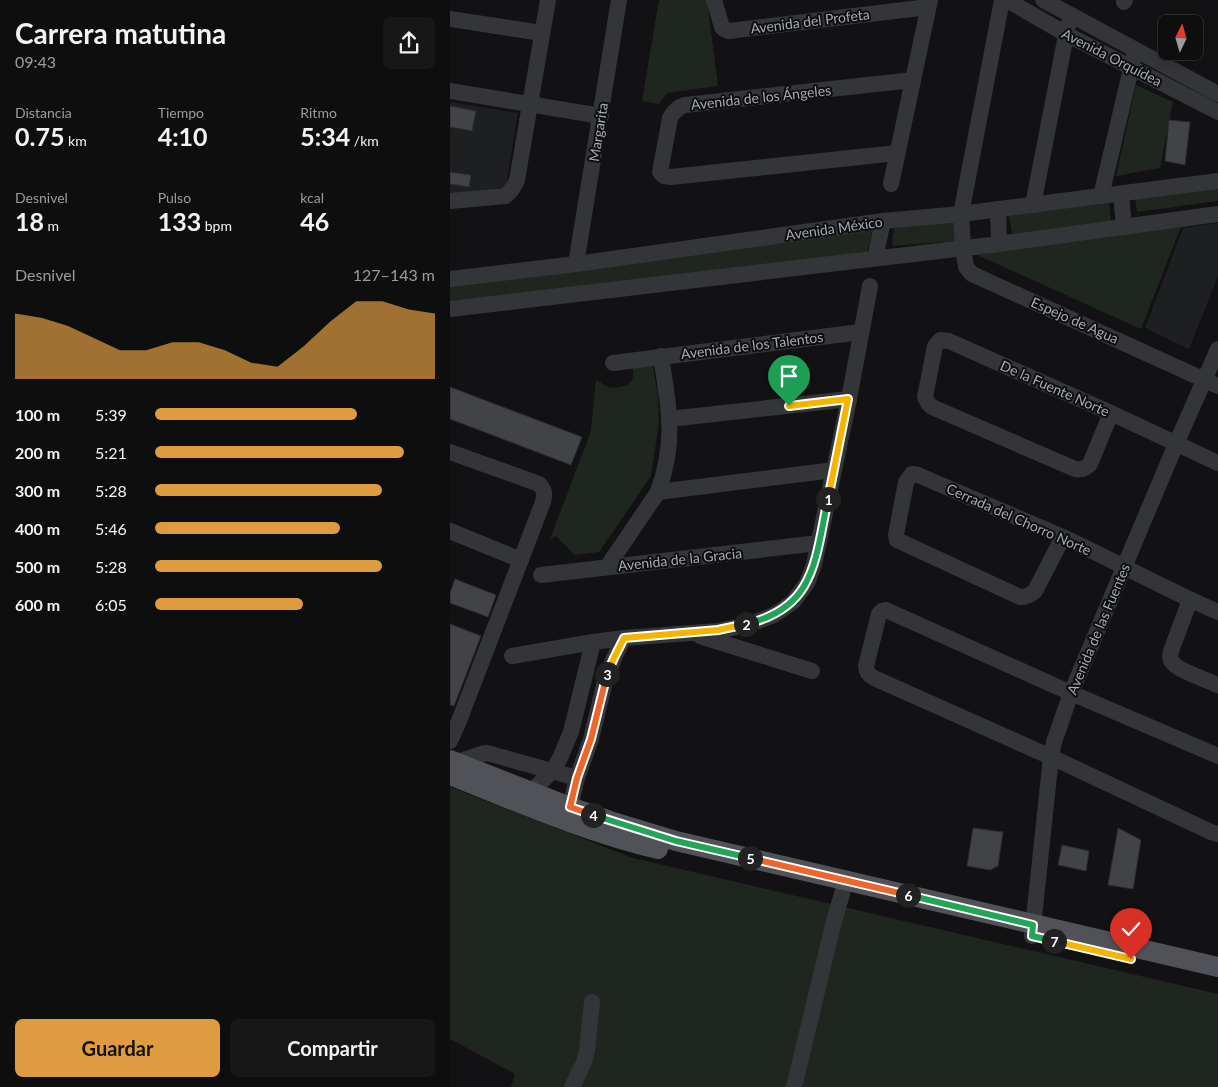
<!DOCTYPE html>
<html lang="es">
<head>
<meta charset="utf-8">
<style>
  body { margin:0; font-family:Lato,sans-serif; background:#171718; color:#f1f3f6; height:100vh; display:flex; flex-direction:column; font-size:19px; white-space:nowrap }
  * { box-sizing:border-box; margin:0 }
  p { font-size:16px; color:#9b9c9e }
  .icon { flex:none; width:28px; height:28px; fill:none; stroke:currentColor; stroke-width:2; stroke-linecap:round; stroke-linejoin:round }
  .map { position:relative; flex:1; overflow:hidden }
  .sheet { display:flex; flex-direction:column; background:#0e0e0f; width:450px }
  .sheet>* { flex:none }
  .needle { width:32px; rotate:5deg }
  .controls { position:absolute; left:708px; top:15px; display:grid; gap:10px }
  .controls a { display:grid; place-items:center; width:45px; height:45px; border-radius:8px; background:#0e0e0f; box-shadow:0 2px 8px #0003,0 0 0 1px #2e2e2f; font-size:25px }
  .pin { position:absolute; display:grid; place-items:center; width:42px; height:42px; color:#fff; margin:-51px -21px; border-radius:50% 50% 50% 0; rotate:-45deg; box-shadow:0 0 5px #0007 }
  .pin .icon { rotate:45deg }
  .km { position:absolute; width:25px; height:25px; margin:-12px; border-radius:50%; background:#222; color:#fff; font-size:14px; line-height:25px; text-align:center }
  .round { display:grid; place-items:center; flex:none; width:52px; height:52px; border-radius:8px; background:#171718 }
  .headline { display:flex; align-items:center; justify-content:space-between; height:85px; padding:0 15px }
  h1 { font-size:28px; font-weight:700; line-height:38px }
  .metrics { display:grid; grid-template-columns:repeat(3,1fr); gap:8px; height:85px; padding:5px 15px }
  .metrics div { display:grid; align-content:center }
  .metrics b { font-size:25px; font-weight:700 }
  .metrics small { font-size:14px; font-weight:400 }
  .metrics p { font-size:14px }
  .chart { height:140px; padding:10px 15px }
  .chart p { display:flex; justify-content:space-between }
  .chart svg { width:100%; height:90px; margin-top:5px; fill:#df9b3f; opacity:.7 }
  .action { display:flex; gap:10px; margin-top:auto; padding:10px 15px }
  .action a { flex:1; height:58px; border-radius:8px; background:#df9b3f; color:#111; font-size:20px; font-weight:700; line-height:58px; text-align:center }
  .action a+a { background:#171718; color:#f1f3f6 }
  ul { padding:0 15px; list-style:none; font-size:16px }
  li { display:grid; grid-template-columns:80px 60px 1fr; align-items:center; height:38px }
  li i { height:12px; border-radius:6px; background:#df9b3f }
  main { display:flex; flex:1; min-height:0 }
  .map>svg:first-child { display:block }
  .built { fill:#1e1f21 }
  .green { fill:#1f261f }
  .building { fill:#414347; stroke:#2c2d2f }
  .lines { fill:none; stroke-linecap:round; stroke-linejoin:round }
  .minor { stroke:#343538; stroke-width:16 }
  .major { stroke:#505257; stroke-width:20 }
  .split-1-casing { stroke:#fff; stroke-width:10 }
  .split-2-casing { stroke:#fff; stroke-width:10 }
  .split-3-casing { stroke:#fff; stroke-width:10 }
  .split-4-casing { stroke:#fff; stroke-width:10 }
  .split-5-casing { stroke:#fff; stroke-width:10 }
  .split-6-casing { stroke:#fff; stroke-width:10 }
  .split-7-casing { stroke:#fff; stroke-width:10 }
  .split-8-casing { stroke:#fff; stroke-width:10 }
  .split-1 { stroke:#f5b400; stroke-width:6 }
  .split-2 { stroke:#22a559; stroke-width:6 }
  .split-3 { stroke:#f5b400; stroke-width:6 }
  .split-4 { stroke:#f0652b; stroke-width:6 }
  .split-5 { stroke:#22a559; stroke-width:6 }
  .split-6 { stroke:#f0652b; stroke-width:6 }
  .split-7 { stroke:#22a559; stroke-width:6 }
  .split-8 { stroke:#f5b400; stroke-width:6 }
  .labels { text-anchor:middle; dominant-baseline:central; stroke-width:4; stroke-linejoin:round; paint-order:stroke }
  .street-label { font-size:14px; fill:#a5abb3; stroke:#0d0d0f }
</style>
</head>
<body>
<main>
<section class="sheet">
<div class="headline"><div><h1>Carrera matutina</h1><p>09:43</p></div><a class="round"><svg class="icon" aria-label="share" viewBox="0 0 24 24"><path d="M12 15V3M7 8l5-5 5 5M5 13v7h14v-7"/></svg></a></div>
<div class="metrics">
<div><p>Distancia</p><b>0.75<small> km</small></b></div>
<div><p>Tiempo</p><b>4:10</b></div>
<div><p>Ritmo</p><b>5:34<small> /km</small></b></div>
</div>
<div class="metrics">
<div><p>Desnivel</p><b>18<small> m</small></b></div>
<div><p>Pulso</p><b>133<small> bpm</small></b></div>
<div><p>kcal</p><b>46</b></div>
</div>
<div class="chart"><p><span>Desnivel</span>127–143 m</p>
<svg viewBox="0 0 160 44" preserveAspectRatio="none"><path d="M0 44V12L10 14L20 18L30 24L40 30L50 30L60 26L70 26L80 30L90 36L100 38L110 28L120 16L130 6L140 6L150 10L160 12V44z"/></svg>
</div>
<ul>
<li><b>100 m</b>5:39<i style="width:72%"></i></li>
<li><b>200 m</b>5:21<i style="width:89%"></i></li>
<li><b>300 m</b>5:28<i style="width:81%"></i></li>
<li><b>400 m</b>5:46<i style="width:66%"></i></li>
<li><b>500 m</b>5:28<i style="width:81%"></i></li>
<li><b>600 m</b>6:05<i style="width:53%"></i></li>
</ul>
<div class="action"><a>Guardar</a><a>Compartir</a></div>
</section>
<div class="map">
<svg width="768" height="1087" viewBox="0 0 768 1087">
  <rect width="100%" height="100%" fill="#121214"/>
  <g class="built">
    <path d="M0,102L68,113L56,187L0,194Z"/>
    <path d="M768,223V276L739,349L695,328L733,228Z"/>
  </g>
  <g class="green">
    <path d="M209,0H257L268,86L217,93L209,104L192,101Z"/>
    <path d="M686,85L723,102L710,168L666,176Z"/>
    <path d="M768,184V201L687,212L685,196Z"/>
    <path d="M659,203L661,221L562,234L559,215Z"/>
    <path d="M509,221L506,241L442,246L444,228Z"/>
    <path d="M732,224L691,329L523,253Z"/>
    <path d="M423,229L417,252L0,306V283Z"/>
    <path d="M202,359L208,397L209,423L201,476L149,552L124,555L116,546L106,536L100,539L141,431L146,379C159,390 162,389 178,385L183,378V365Z"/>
    <path d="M0,787L183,858L768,994V1087H61L65,1074L0,1039Z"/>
  </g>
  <g class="building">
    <path d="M0,106L26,111L22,131L0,127Z"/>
    <path d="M719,120L740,122L735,165L715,161Z"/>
    <path d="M0,172L21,175L19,187L0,184Z"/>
    <path d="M0,387L132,437L121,465L0,419Z"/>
    <path d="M5,579L46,595L38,617L0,603V593Z"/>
    <path d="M0,624L31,636L4,706L0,705Z"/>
    <path d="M523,828L553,832L548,866L540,870L517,866Z"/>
    <path d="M668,828L691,840L683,889L658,885Z"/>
    <path d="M612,845L639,851L636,871L608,865Z"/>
  </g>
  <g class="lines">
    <g class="minor">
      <path d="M264,0L272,27L274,29L279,31L478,7"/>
      <path d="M552,0L511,214L513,247L516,267L522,274L768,386"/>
      <path d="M557,0L616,34L768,112"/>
      <path d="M593,0L768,94"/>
      <path d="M674,2L675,0"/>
      <path d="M0,19L92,33"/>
      <path d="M0,91L151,116"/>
      <path d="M447,153L221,177L214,176L210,172L220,118C224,111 228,107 235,105L463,80"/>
      <path d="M441,184L480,0"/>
      <path d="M671,194L674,227"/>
      <path d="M651,196L684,56"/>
      <path d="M0,201L55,196C61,192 64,187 67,180L98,0"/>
      <path d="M583,205L618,25"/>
      <path d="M548,209L549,244"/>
      <path d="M425,258L433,221"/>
      <path d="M126,264L169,0"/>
      <path d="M0,279L126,264L433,221L511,214L768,181"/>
      <path d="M0,309L549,244L768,214"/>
      <path d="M163,363L411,332"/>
      <path d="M661,413L640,464C635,469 632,470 625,469L482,407L478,403L475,397L485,346L490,340L499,341L661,413L768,463"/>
      <path d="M219,419L399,399"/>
      <path d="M0,452L89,484C95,490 95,494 93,502L9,721L0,741"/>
      <path d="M208,492L384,470"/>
      <path d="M0,531L71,560"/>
      <path d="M613,537L585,591C580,595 577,597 570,597L447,540L446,535L456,482L462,474L468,475C516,496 565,516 613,537C665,561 715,589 768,612"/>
      <path d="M157,567L208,492C216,469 221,443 219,419C218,398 214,377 211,356"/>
      <path d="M91,575L369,543"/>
      <path d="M740,600L721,651C720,655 719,659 723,663C728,670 758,681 768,685"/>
      <path d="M250,636L362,671"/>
      <path d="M62,656L143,642L174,638L268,631L300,624L324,615L343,602L357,583L364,565L399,399L420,286"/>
      <path d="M768,756L621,693L436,610L432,611L429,614L416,666C416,672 419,675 424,678L601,757L761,832L768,834"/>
      <path d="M7,762L31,754L37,753L127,778"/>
      <path d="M81,801L80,798L82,791L103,770L110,758L121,732L143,642"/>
      <path d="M113,814L116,815L119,812L127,778L141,739L155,681L164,658L174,638"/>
      <path d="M582,936L601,757L604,742L621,693L726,444L768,349"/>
      <path d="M122,1087L134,1062L137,1051L142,1002"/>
      <path d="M344,1087L383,925L396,880"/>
    </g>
    <g class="major">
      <path d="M0,760L120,807L160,821L226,841L768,967"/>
      <path d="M0,775C68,802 136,832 208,849"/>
    </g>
  </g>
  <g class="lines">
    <defs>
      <path id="split-1" d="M339,406L398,399L378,499"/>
      <path id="split-2" d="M296,624C366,608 365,559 378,499"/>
      <path id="split-3" d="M157,674L164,658L174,638L268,630L296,624"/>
      <path id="split-4" d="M143,815L120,807L127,778L141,739L157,674"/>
      <path id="split-5" d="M143,815L226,841L300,858"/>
      <path id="split-6" d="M300,858L458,895"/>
      <path id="split-7" d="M458,895L583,925L582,936L604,941"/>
      <path id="split-8" d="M604,941L681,959"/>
    </defs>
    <use href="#split-1" class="split-1-casing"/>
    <use href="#split-2" class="split-2-casing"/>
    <use href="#split-3" class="split-3-casing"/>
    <use href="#split-4" class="split-4-casing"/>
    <use href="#split-5" class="split-5-casing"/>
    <use href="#split-6" class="split-6-casing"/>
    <use href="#split-7" class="split-7-casing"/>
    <use href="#split-8" class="split-8-casing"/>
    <use href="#split-1" class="split-1"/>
    <use href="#split-2" class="split-2"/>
    <use href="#split-3" class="split-3"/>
    <use href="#split-4" class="split-4"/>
    <use href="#split-5" class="split-5"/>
    <use href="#split-6" class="split-6"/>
    <use href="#split-7" class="split-7"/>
    <use href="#split-8" class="split-8"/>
  </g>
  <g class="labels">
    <g class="street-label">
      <text transform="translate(360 21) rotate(-7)">Avenida del Profeta</text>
      <text transform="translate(662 57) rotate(27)">Avenida Orquídea</text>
      <text transform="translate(311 97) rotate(-6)">Avenida de los Ángeles</text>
      <text transform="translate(148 132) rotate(-81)">Margarita</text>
      <text transform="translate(384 228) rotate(-8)">Avenida México</text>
      <text transform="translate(625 320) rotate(24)">Espejo de Agua</text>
      <text transform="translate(302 345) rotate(-7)">Avenida de los Talentos</text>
      <text transform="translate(605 388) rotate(24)">De la Fuente Norte</text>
      <text transform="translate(569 519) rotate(24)">Cerrada del Chorro Norte</text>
      <text transform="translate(230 559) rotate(-6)">Avenida de la Gracia</text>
      <text transform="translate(648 629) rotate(-67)">Avenida de las Fuentes</text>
    </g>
  </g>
</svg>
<div class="controls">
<a><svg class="needle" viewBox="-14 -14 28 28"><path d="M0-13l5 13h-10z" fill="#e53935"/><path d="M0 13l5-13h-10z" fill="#9b9c9e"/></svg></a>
</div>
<div class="pin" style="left:339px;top:406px;background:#1e9e55"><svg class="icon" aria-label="arrive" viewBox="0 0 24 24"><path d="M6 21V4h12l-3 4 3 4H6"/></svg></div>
<div class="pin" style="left:681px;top:959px;background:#d93025"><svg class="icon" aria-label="check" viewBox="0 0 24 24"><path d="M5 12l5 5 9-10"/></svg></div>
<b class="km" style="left:378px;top:499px">1</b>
<b class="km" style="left:296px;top:624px">2</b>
<b class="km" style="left:157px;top:674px">3</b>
<b class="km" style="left:143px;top:815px">4</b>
<b class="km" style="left:300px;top:858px">5</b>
<b class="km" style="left:458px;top:895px">6</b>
<b class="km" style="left:604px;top:941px">7</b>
</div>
</main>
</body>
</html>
